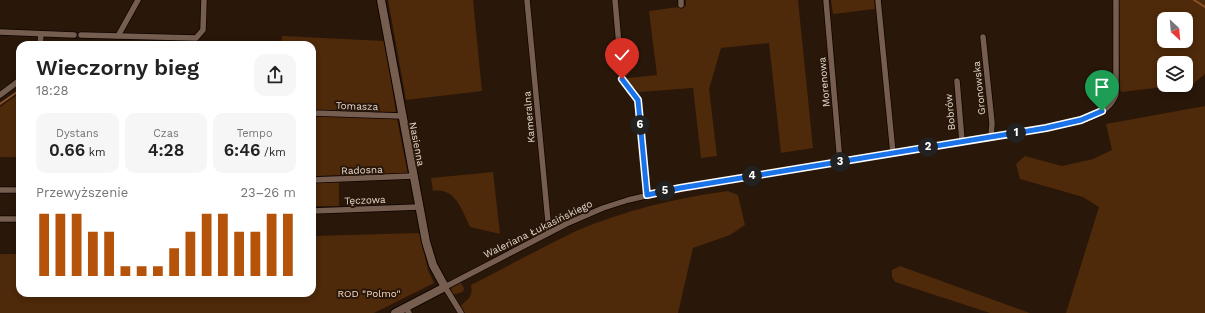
<!DOCTYPE html>
<html lang="pl">
<head>
<meta charset="utf-8">
<style>
  body { margin:0; font-family:"Work Sans",sans-serif; background:#f6f6f6; color:#222; height:100vh; display:flex; flex-direction:column; font-size:15px; white-space:nowrap }
  * { box-sizing:border-box; margin:0 }
  p { font-size:13px; color:#767676 }
  .icon { flex:none; width:22px; height:22px; fill:none; stroke:currentColor; stroke-width:2; stroke-linecap:round; stroke-linejoin:round }
  .map { position:relative; flex:1; overflow:hidden }
  .panel { position:absolute; left:16px; top:41px; width:300px; height:256px; display:flex; flex-direction:column; background:#fff; border-radius:12px; box-shadow:0 2px 6px #0003 }
  .panel>* { flex:none }
  .needle { width:26px; rotate:154deg }
  .buttons { position:absolute; left:1157px; top:12px; display:grid; gap:8px }
  .buttons a { display:grid; place-items:center; width:36px; height:36px; border-radius:8px; background:#fff; box-shadow:0 2px 6px #0003; font-size:20px }
  .pin { position:absolute; display:grid; place-items:center; width:34px; height:34px; color:#fff; margin:-41px -17px; border-radius:50% 50% 50% 0; rotate:-45deg; box-shadow:0 0 4px #0007 }
  .pin .icon { rotate:45deg }
  .km { position:absolute; width:20px; height:20px; margin:-10px; border-radius:50%; background:#222; color:#fff; font-size:11px; line-height:20px; text-align:center }
  .round { display:grid; place-items:center; flex:none; width:42px; height:42px; border-radius:12px; background:#f6f6f6 }
  .headline { display:flex; align-items:center; justify-content:space-between; height:68px; padding:0 20px }
  h1 { font-size:22px; font-weight:600; line-height:30px }
  .metrics { display:grid; grid-template-columns:repeat(3,1fr); gap:6px; height:68px; padding:4px 20px }
  .metrics div { display:grid; align-content:center; border-radius:10px; background:#f6f6f6; text-align:center }
  .metrics b { font-size:17px; font-weight:600 }
  .metrics small { font-size:11px; font-weight:400 }
  .metrics p { font-size:11px }
  .chart { height:112px; padding:8px 20px }
  .chart p { display:flex; justify-content:space-between }
  .chart svg { width:100%; height:72px; margin-top:4px; stroke:#b45309; stroke-width:6 }
  .map>svg:first-child { display:block }
  .green { fill:#4e290a; fill-rule:evenodd }
  .lines { fill:none; stroke-linecap:round; stroke-linejoin:round }
  .stream { stroke:#885128; stroke-width:2 }
  .street-casing { stroke:#100300; stroke-width:7 }
  .secondary-casing { stroke:#100300; stroke-width:10 }
  .street { stroke:#755e4f; stroke-width:5.5 }
  .secondary { stroke:#755e4f; stroke-width:8 }
  .route-casing { stroke:#fff; stroke-width:8 }
  .route { stroke:#1a73e8; stroke-width:5 }
  .labels { text-anchor:middle; dominant-baseline:central; stroke-width:4; stroke-linejoin:round; paint-order:stroke }
  .street-label { font-size:10px; fill:#e5d8cf; stroke:#291709 }
  .park-label { font-size:10px; fill:#fad8c1; stroke:#291709 }
</style>
</head>
<body>
<div class="map">
<svg width="1205" height="313" viewBox="0 0 1205 313">
  <rect width="100%" height="100%" fill="#291709"/>
  <g class="green">
    <path d="M388,0H473L482,91L406,100Z"/>
    <path d="M686,0H798L813,148L781,153L769,43L721,48L709,89L717,156L701,158L693,88L639,92L628,82V78L657,75L649,11L686,6Z"/>
    <path d="M831,0H874L875,9L833,14Z"/>
    <path d="M1119,0H1205V74L1193,84L1186,85V63H1164V85H1183L1121,92L1120,89ZM1164,19H1186V41H1164Z"/>
    <path d="M282,36L385,41L396,112L312,110V45H281Z"/>
    <path d="M20,93V157H0V107Z"/>
    <path d="M1205,106V313H1066L1099,207L1083,197L1020,179L1016,164L1025,156L1062,166L1093,159L1112,150L1106,124Z"/>
    <path d="M312,115L397,119L408,174L312,176Z"/>
    <path d="M493,172L500,234L470,227C462,210 455,187 433,191L431,178Z"/>
    <path d="M339,182V206H312V183Z"/>
    <path d="M728,191L738,195L745,225L730,235L693,248L678,313H465L460,306C469,299 473,296 471,285C506,267 541,248 576,231C625,210 676,198 728,191Z"/>
    <path d="M420,233L428,270L434,283L374,313H0V254H20V293H312V236Z"/>
    <path d="M900,266L1030,313H990L895,282L892,277V270Z"/>
    <path d="M461,283L464,288L463,292L452,295L451,288Z"/>
  </g>
  <g class="lines">
    <g class="stream">
      <path d="M1194,0L1205,7"/>
      <path d="M73,45L74,43"/>
      <path d="M0,104L20,90"/>
    </g>
    <defs>
      <g id="street">
        <path d="M527,0L549,232"/>
        <path d="M615,0L622,79L638,100L647,195"/>
        <path d="M681,0V5"/>
        <path d="M826,0L840,162"/>
        <path d="M878,0L893,153"/>
        <path d="M0,32L74,35"/>
        <path d="M81,35L196,38L203,30L204,0"/>
        <path d="M118,36L138,0"/>
        <path d="M983,37L992,123L991,137"/>
        <path d="M40,45L41,34"/>
        <path d="M957,81L962,141"/>
        <path d="M0,95L20,80"/>
        <path d="M312,113L402,116"/>
        <path d="M312,180L413,176"/>
        <path d="M0,190H20"/>
        <path d="M312,211L419,207"/>
        <path d="M0,219H20"/>
        <path d="M406,308L409,313"/>
        <path d="M461,313L445,287L566,224L603,208L628,200L680,188L1046,128C1069,123 1107,120 1116,94V0"/>
      </g>
      <path id="secondary" d="M381,0L426,242L433,265L445,287L395,313"/>
    </defs>
    <use href="#street" class="street-casing"/>
    <use href="#secondary" class="secondary-casing"/>
    <use href="#street" class="street"/>
    <use href="#secondary" class="secondary"/>
  </g>
  <g class="lines">
    <defs>
      <path id="route" d="M622,79L638,100L647,195L680,188L1046,128L1081,120L1102,111"/>
    </defs>
    <use href="#route" class="route-casing"/>
    <use href="#route" class="route"/>
  </g>
  <g class="labels">
    <g class="street-label">
      <text transform="translate(824 82) rotate(-95)">Morenowa</text>
      <text transform="translate(979 88) rotate(-96)">Gronowska</text>
      <text transform="translate(357 106) rotate(2)">Tomasza</text>
      <text transform="translate(950 112) rotate(-95)">Bobrów</text>
      <text transform="translate(529 117) rotate(-95)">Kameralna</text>
      <text transform="translate(417 144) rotate(79)">Nasienna</text>
      <text transform="translate(362 170) rotate(-2)">Radosna</text>
      <text transform="translate(365 200) rotate(-2)">Tęczowa</text>
      <text transform="translate(538 229) rotate(-26)">Waleriana Łukasińskiego</text>
    </g>
    <g class="park-label">
      <text x="369" y="293">ROD "Polmo"</text>
    </g>
  </g>
</svg>
<div class="buttons">
<a><svg class="needle" viewBox="-14 -14 28 28"><path d="M0-13l5 13h-10z" fill="#e53935"/><path d="M0 13l5-13h-10z" fill="#767676"/></svg></a>
<a><svg class="icon" aria-label="layers" viewBox="0 0 24 24"><path d="M12 4l9 5-9 5-9-5zM3 14l9 5 9-5"/></svg></a>
</div>
<div class="pin" style="left:1102px;top:111px;background:#1e9e55"><svg class="icon" aria-label="arrive" viewBox="0 0 24 24"><path d="M6 21V4h12l-3 4 3 4H6"/></svg></div>
<div class="pin" style="left:622px;top:79px;background:#d93025"><svg class="icon" aria-label="check" viewBox="0 0 24 24"><path d="M5 12l5 5 9-10"/></svg></div>
<b class="km" style="left:1016px;top:133px">1</b>
<b class="km" style="left:928px;top:147px">2</b>
<b class="km" style="left:840px;top:162px">3</b>
<b class="km" style="left:752px;top:176px">4</b>
<b class="km" style="left:665px;top:191px">5</b>
<b class="km" style="left:640px;top:125px">6</b>
<section class="panel">
<div class="headline"><div><h1>Wieczorny bieg</h1><p>18:28</p></div><a class="round"><svg class="icon" aria-label="share" viewBox="0 0 24 24"><path d="M12 15V3M7 8l5-5 5 5M5 13v7h14v-7"/></svg></a></div>
<div class="metrics">
<div><p>Dystans</p><b>0.66<small> km</small></b></div>
<div><p>Czas</p><b>4:28</b></div>
<div><p>Tempo</p><b>6:46<small> /km</small></b></div>
</div>
<div class="chart"><p><span>Przewyższenie</span>23–26 m</p>
<svg viewBox="0 0 160 44" preserveAspectRatio="none"><path d="M5 44V6M15 44V6M25 44V6M35 44V17M45 44V17M55 44V38M65 44V38M75 44V38M85 44V27M95 44V17M105 44V6M115 44V6M125 44V17M135 44V17M145 44V6M155 44V6"/></svg>
</div>
</section>
</div>
</body>
</html>
